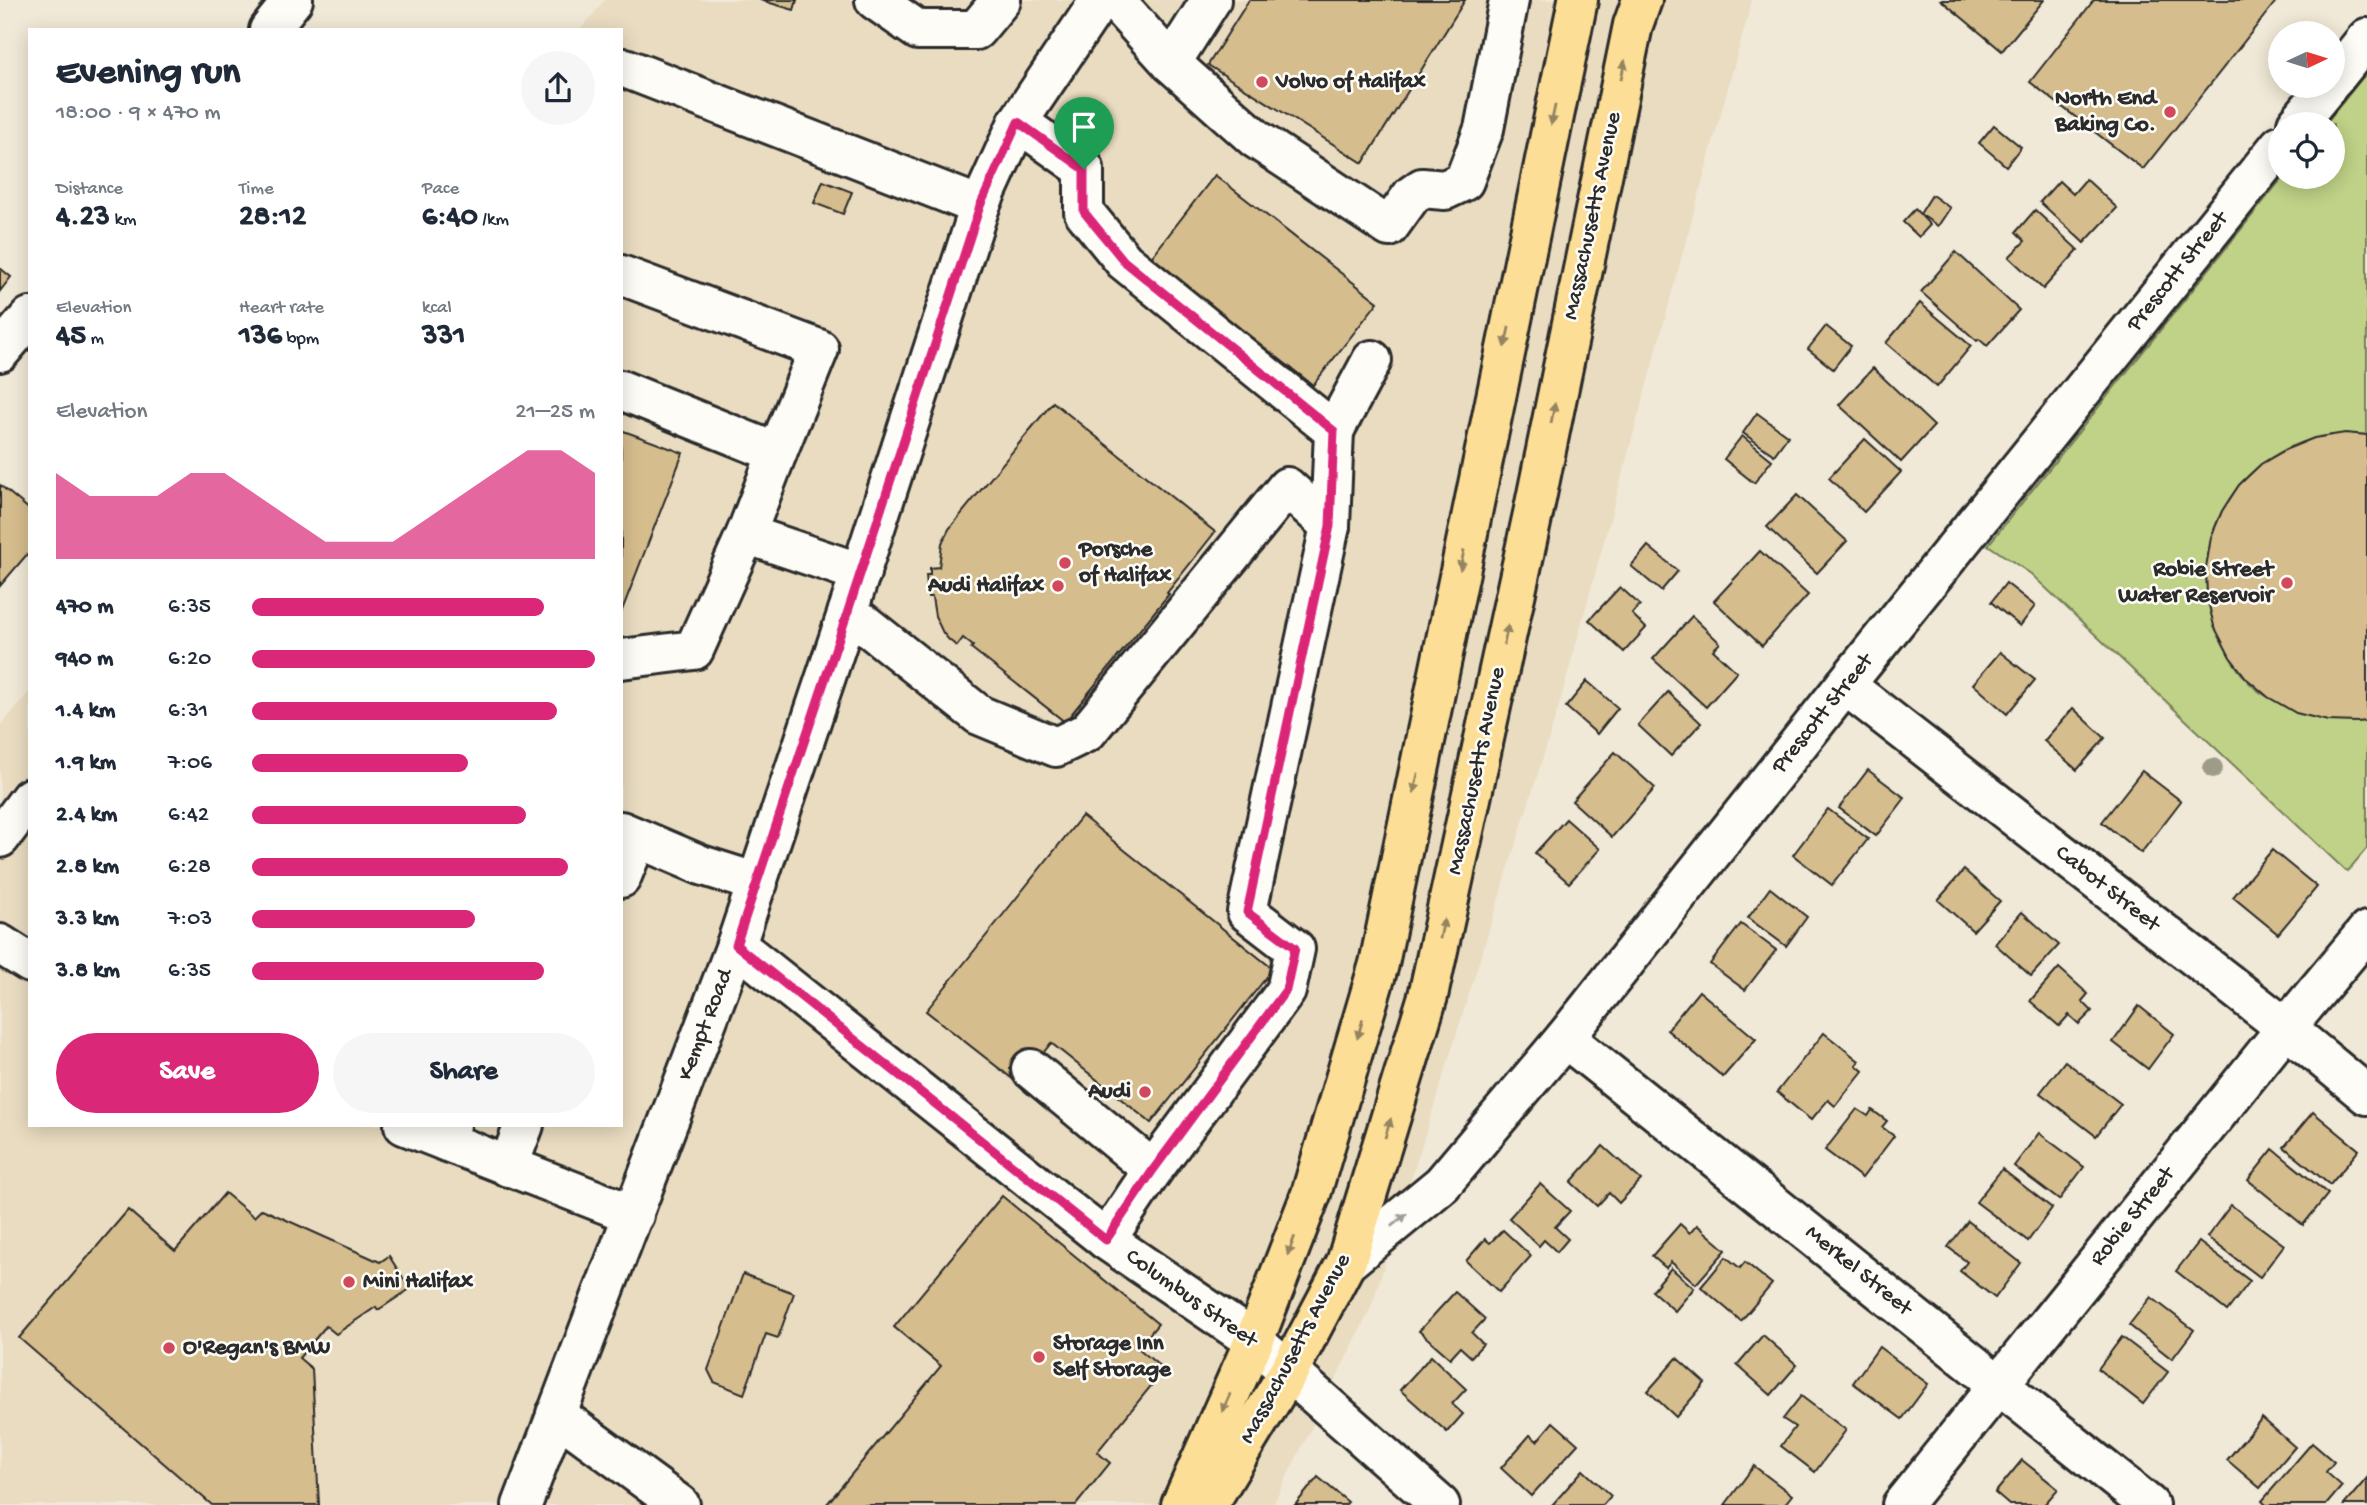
<!DOCTYPE html>
<html lang="en">
<head>
<meta charset="utf-8">
<style>
  body { margin:0; font-family:"Gochi Hand",sans-serif; background:#f6f6f7; color:#1f2937; height:100vh; display:flex; flex-direction:column; font-size:26px; white-space:nowrap }
  * { box-sizing:border-box; margin:0 }
  p { font-size:23px; color:#747a83 }
  .icon { flex:none; width:38px; height:38px; fill:none; stroke:currentColor; stroke-width:2; stroke-linecap:round; stroke-linejoin:round }
  .map { position:relative; flex:1; overflow:hidden }
  .details { position:absolute; left:28px; top:28px; width:595px; height:1099px; display:flex; flex-direction:column; background:#fff; border-radius:0px; box-shadow:0 4px 18px #0003 }
  .details>* { flex:none }
  .needle { width:46px; rotate:86deg }
  .controls { position:absolute; left:2268px; top:21px; display:grid; gap:14px }
  .controls a { display:grid; place-items:center; width:77px; height:77px; border-radius:50%; background:#fff; box-shadow:0 4px 18px #0003; font-size:35px }
  .pin { position:absolute; display:grid; place-items:center; width:60px; height:60px; color:#fff; margin:-72px -30px; border-radius:50% 50% 50% 0; rotate:-45deg; box-shadow:0 0 7px #0007 }
  .pin .icon { rotate:45deg }
  .round { display:grid; place-items:center; flex:none; width:74px; height:74px; border-radius:37px; background:#f6f6f7 }
  .summary { display:flex; align-items:center; justify-content:space-between; height:119px; padding:0 28px }
  h1 { font-size:38px; font-weight:700; line-height:52px }
  .stats { display:grid; grid-template-columns:repeat(3,1fr); gap:10px; height:119px; padding:7px 28px }
  .stats div { display:grid; align-content:center }
  .stats b { font-size:30px; font-weight:700 }
  .stats small { font-size:19px; font-weight:400 }
  .stats p { font-size:19px }
  .chart { height:196px; padding:14px 28px }
  .chart p { display:flex; justify-content:space-between }
  .chart svg { width:100%; height:126px; margin-top:7px; fill:#db2777; opacity:.7 }
  .button { display:flex; gap:14px; margin-top:auto; padding:14px 28px }
  .button a { flex:1; height:80px; border-radius:42px; background:#db2777; color:#fff; font-size:28px; font-weight:700; line-height:80px; text-align:center }
  .button a+a { background:#f6f6f7; color:#1f2937 }
  ul { padding:0 28px; list-style:none; font-size:23px }
  li { display:grid; grid-template-columns:112px 84px 1fr; align-items:center; height:52px }
  li i { height:18px; border-radius:9px; background:#db2777 }
  .map>svg:first-child { display:block }
  .built { fill:#e9dcc1 }
  .green { fill:#bfd287; stroke:#757e59; stroke-width:2 }
  .building { fill:#d6bd8d; stroke:#2b2b2b; stroke-width:2 }
  .lines { fill:none; stroke-linecap:round; stroke-linejoin:round }
  .minor-casing { stroke:#2b2b2b; stroke-width:44 }
  .major-casing { stroke:#2b2b2b; stroke-width:44 }
  .minor { stroke:#fdfcf7; stroke-width:38 }
  .major { stroke:#fdde96; stroke-width:38 }
  .tree { fill:#9c9c88 }
  .oneway { fill:#948460 }
  .oneway2 { fill:#9e9e9b }
  .route-casing { stroke:#fff; stroke-width:14 }
  .route { stroke:#db2777; stroke-width:9 }
  .poi-dot { fill:#d1495b; stroke:#fdfcf7; stroke-width:2.5 }
  .labels { text-anchor:middle; dominant-baseline:central; stroke-width:5; stroke-linejoin:round; paint-order:stroke }
  .poi-label { font-size:23px; font-weight:bold; fill:#2b2b2b; stroke:#fdfcf7; text-anchor:start }
  .street-label { font-size:23px; fill:#2b2b2b; stroke:#fdfcf7 }
</style>
</head>
<body>
<div class="map">
<svg width="2367" height="1505" viewBox="0 0 2367 1505">
  <rect width="100%" height="100%" fill="#f1e9d7"/>
  <filter id="ink" filterUnits="userSpaceOnUse"><feTurbulence type="fractalNoise" baseFrequency=".0143" numOctaves="2"/><feDisplacementMap in="SourceGraphic" scale="14" xChannelSelector="R" yChannelSelector="G"/><feConvolveMatrix kernelMatrix="1 2 1 2 8 2 1 2 1" color-interpolation-filters="sRGB"/></filter>
  <g filter="url(#ink)">
    <path class="built" d="M605,0H1752L1559,706L1371,1308L1273,1505H0V726L30,691V1125H621V30H580Z"/>
    <path class="green" d="M2367,72V435C2249,425 2170,539 2224,645C2233,664 2249,688 2268,697C2276,701 2286,701 2294,703C2319,709 2343,715 2367,721V848L2347,872L2031,574L1988,545L2283,177H2333V124H2325Z"/>
    <g class="building">
      <path d="M760,0H797L794,10Z"/>
      <path d="M1249,0H1465L1363,163L1208,65Z"/>
      <path d="M1941,0H2044L2002,51Z"/>
      <path d="M2094,0H2277L2143,169L2030,82Z"/>
      <path d="M1994,125L2021,147L2006,166L1979,143Z"/>
      <path d="M1215,175L1378,302L1313,385L1150,259Z"/>
      <path d="M2086,179L2117,208L2084,243L2040,202L2059,181L2073,194Z"/>
      <path d="M823,181L852,192L843,214L814,203Z"/>
      <path d="M1932,195L1950,208L1938,226L1920,214Z"/>
      <path d="M1915,209L1930,225L1919,237L1903,222Z"/>
      <path d="M2035,210L2078,250L2043,289L2009,257L2025,241L2016,232Z"/>
      <path d="M1956,252L2019,310L1987,346L1979,339L1977,341L1921,292Z"/>
      <path d="M0,268L11,277L0,291Z"/>
      <path d="M1920,303L1971,346L1937,387L1886,343Z"/>
      <path d="M1826,326L1851,346L1833,369L1808,349Z"/>
      <path d="M1873,368L1934,426L1901,462L1839,405Z"/>
      <path d="M1053,402L1215,532L1167,593L1169,594L1065,722L971,648L973,646L963,638L957,646L949,640L943,633L935,616L932,597H928L926,575H930V568L939,567L942,543L949,529Z"/>
      <path d="M1757,413L1788,436L1774,455L1743,433Z"/>
      <path d="M621,430L683,453L621,613Z"/>
      <path d="M2345,433L2367,435V721L2357,722L2328,721L2296,713L2268,697L2247,679L2230,657L2214,626L2207,597L2206,568L2211,537L2222,511L2239,485L2261,464L2287,449L2314,438Z"/>
      <path d="M1742,436L1772,460L1754,483L1724,459Z"/>
      <path d="M1865,439L1901,472L1864,512L1829,478Z"/>
      <path d="M0,485L30,510V551L0,586Z"/>
      <path d="M1797,495L1847,541L1817,573L1767,527Z"/>
      <path d="M1648,546L1678,571L1661,591L1631,566Z"/>
      <path d="M1760,551L1808,595L1762,646L1714,601Z"/>
      <path d="M2006,583L2035,606L2020,626L1991,602Z"/>
      <path d="M1620,587L1640,605L1632,614L1646,628L1624,652L1589,620Z"/>
      <path d="M1692,616L1720,643L1713,650L1737,672L1706,707L1653,659Z"/>
      <path d="M2000,652L2035,680L2007,714L1973,684Z"/>
      <path d="M1587,681L1618,708L1597,734L1566,707Z"/>
      <path d="M1668,692L1701,723L1671,756L1638,725Z"/>
      <path d="M2073,708L2105,738L2077,770L2044,741Z"/>
      <path d="M1615,752L1655,788L1612,837L1572,801Z"/>
      <path d="M1868,770L1905,798L1876,836L1839,808Z"/>
      <path d="M2142,771L2181,801L2141,853L2102,822Z"/>
      <path d="M1828,809L1868,839L1832,885L1793,855Z"/>
      <path d="M1082,816L1273,969L1151,1123L1051,1043L1019,1084L926,1011Z"/>
      <path d="M1566,819L1600,849L1569,883L1535,853Z"/>
      <path d="M2272,850L2317,887L2278,934L2233,897Z"/>
      <path d="M1964,870L2000,901L1973,931L1938,900Z"/>
      <path d="M1770,888L1807,917L1786,946L1748,918Z"/>
      <path d="M2022,912L2059,945L2031,976L1995,944Z"/>
      <path d="M1741,924L1776,950L1745,990L1710,964Z"/>
      <path d="M2059,968L2088,994L2082,1001L2092,1011L2079,1024L2069,1015L2059,1026L2030,1001Z"/>
      <path d="M1699,991L1756,1039L1723,1077L1667,1030Z"/>
      <path d="M2139,1006L2174,1034L2148,1069L2113,1042Z"/>
      <path d="M1824,1033L1859,1061L1856,1065L1863,1071L1835,1106L1828,1100L1811,1120L1777,1092Z"/>
      <path d="M2065,1061L2121,1104L2096,1136L2040,1093Z"/>
      <path d="M1857,1109L1868,1116L1872,1110L1887,1121L1882,1127L1894,1136L1862,1178L1825,1150Z"/>
      <path d="M2313,1112L2359,1150L2330,1185L2284,1147Z"/>
      <path d="M2039,1133L2084,1167L2059,1200L2014,1166Z"/>
      <path d="M1603,1146L1641,1180L1619,1203L1609,1193L1597,1206L1571,1182Z"/>
      <path d="M2273,1149L2328,1194L2303,1225L2248,1180Z"/>
      <path d="M2002,1169L2052,1208L2028,1241L1976,1202Z"/>
      <path d="M1540,1184L1570,1211L1555,1227L1568,1239L1557,1252L1544,1240L1539,1246L1509,1218Z"/>
      <path d="M225,1193L254,1217L262,1209L380,1262L389,1256L410,1289L378,1310L376,1307L336,1334L326,1326L299,1358L312,1369L319,1505H212L19,1338L128,1210L175,1251Z"/>
      <path d="M1002,1196L1158,1324L1138,1348L1164,1370L1097,1452L1110,1463L1076,1505H829L827,1504L941,1366L894,1327Z"/>
      <path d="M2231,1205L2284,1245L2260,1277L2207,1237Z"/>
      <path d="M1968,1221L2021,1263L1995,1298L1960,1271L1967,1262L1948,1247Z"/>
      <path d="M1680,1224L1690,1233L1697,1225L1726,1250L1696,1284L1671,1262L1666,1268L1652,1256Z"/>
      <path d="M1503,1230L1531,1256L1499,1292L1466,1261L1485,1239L1490,1243Z"/>
      <path d="M2199,1242L2250,1281L2227,1311L2176,1271Z"/>
      <path d="M1726,1257L1740,1268L1745,1262L1772,1284L1741,1321L1701,1287Z"/>
      <path d="M1671,1268L1694,1288L1675,1311L1652,1291Z"/>
      <path d="M743,1274L794,1293L778,1338L766,1334L744,1394L714,1382L708,1370Z"/>
      <path d="M1455,1292L1485,1319L1472,1333L1483,1344L1471,1357L1460,1347L1450,1358L1419,1331Z"/>
      <path d="M2151,1297L2194,1330L2172,1359L2129,1325Z"/>
      <path d="M1763,1335L1797,1365L1771,1395L1737,1365Z"/>
      <path d="M2122,1337L2168,1372L2143,1404L2098,1369Z"/>
      <path d="M1879,1347L1928,1384L1902,1419L1853,1383Z"/>
      <path d="M1431,1356L1466,1389L1452,1404L1463,1414L1447,1432L1400,1390Z"/>
      <path d="M1677,1358L1705,1383L1676,1417L1648,1391Z"/>
      <path d="M1801,1396L1846,1430L1815,1472L1781,1446L1795,1427L1783,1419Z"/>
      <path d="M2262,1418L2295,1447L2260,1488L2227,1460Z"/>
      <path d="M1553,1422L1578,1444L1531,1496L1501,1468L1530,1435L1537,1441Z"/>
      <path d="M2312,1443L2334,1462L2326,1472L2342,1486L2326,1505H2266L2262,1501Z"/>
      <path d="M2022,1460L2058,1489L2044,1505H2009L1995,1493Z"/>
      <path d="M1754,1466L1792,1495L1784,1505H1725Z"/>
      <path d="M1583,1470L1611,1496L1603,1505H1552Z"/>
      <path d="M1318,1477L1348,1502L1345,1505H1295Z"/>
      <path d="M2367,1478V1505H2344Z"/>
    </g>
    <g class="lines">
      <defs>
        <g id="minor">
          <path d="M875,0L918,30H976L1001,0"/>
          <path d="M1114,0L1171,63L1256,139L1389,227L1412,195L1422,188L1445,190L1464,181L1484,129L1509,0"/>
          <path d="M269,30L293,0"/>
          <path d="M1171,63L1211,0"/>
          <path d="M625,68L980,206"/>
          <path d="M2333,80L2367,38"/>
          <path d="M1018,122L1084,169V212L1124,261L1334,431L1330,526L1247,912L1295,949L1286,991L1153,1170L1106,1240"/>
          <path d="M2297,124L2328,86"/>
          <path d="M621,275L819,349L777,453"/>
          <path d="M0,352L30,317"/>
          <path d="M621,390L777,453L746,534L861,573"/>
          <path d="M1334,431L1372,360"/>
          <path d="M848,611L979,715L1056,747L1087,732L1287,487L1330,526"/>
          <path d="M621,659L694,650L746,534"/>
          <path d="M1845,685L2286,1028L2367,1095"/>
          <path d="M621,831L701,865L758,883"/>
          <path d="M0,838L30,798"/>
          <path d="M621,878L637,839"/>
          <path d="M0,944L30,963"/>
          <path d="M736,945L1106,1240L1254,1341L1440,1505"/>
          <path d="M1565,1038L2149,1505"/>
          <path d="M1031,1069L1153,1170"/>
          <path d="M404,1125L445,1141"/>
          <path d="M451,1125L445,1141L634,1215"/>
          <path d="M508,1167L524,1125"/>
          <path d="M1346,1263L1442,1184L1565,1038L1845,685L2280,145"/>
          <path d="M556,1414L680,1505"/>
          <path d="M522,1505L736,945L848,611L980,206L1018,122L1100,0"/>
          <path d="M1902,1505L2286,1028L2367,931"/>
        </g>
        <g id="major">
          <path d="M1181,1505L1254,1341L1311,1194L1379,964L1578,0"/>
          <path d="M1208,1505L1289,1371L1346,1263L1428,996L1534,509L1633,25L1642,0"/>
        </g>
      </defs>
      <use href="#minor" class="minor-casing"/>
      <use href="#major" class="major-casing"/>
      <use href="#minor" class="minor"/>
      <use href="#major" class="major"/>
    </g>
    <circle class="tree" cx="2213" cy="768" r="10"/>
    <defs><path id="oneway-solid" d="M-6-.8H1V-3.2L6.5 0L1 3.2V.8H-6Z" transform="scale(1.75)"/></defs>
    <g class="oneway">
      <use href="#oneway-solid" transform="translate(1623 70) rotate(-78)"/>
      <use href="#oneway-solid" transform="translate(1553 115) rotate(102)"/>
      <use href="#oneway-solid" transform="translate(1507 337) rotate(102)"/>
      <use href="#oneway-solid" transform="translate(1553 413) rotate(-79)"/>
      <use href="#oneway-solid" transform="translate(1462 560) rotate(102)"/>
      <use href="#oneway-solid" transform="translate(1506 635) rotate(-78)"/>
      <use href="#oneway-solid" transform="translate(1416 783) rotate(102)"/>
      <use href="#oneway-solid" transform="translate(1442 929) rotate(-78)"/>
      <use href="#oneway-solid" transform="translate(1360 1029) rotate(106)"/>
      <use href="#oneway-solid" transform="translate(1388 1128) rotate(-73)"/>
      <use href="#oneway-solid" transform="translate(1291 1246) rotate(111)"/>
      <use href="#oneway-solid" transform="translate(1226 1403) rotate(114)"/>
    </g>
    <use class="oneway2" href="#oneway-solid" transform="translate(1399 1220) rotate(-39)"/>
  </g>
  <g class="lines" filter="url(#ink)">
    <defs>
      <path id="route" d="M1018,122L1084,169V212L1124,261L1334,431L1330,526L1247,912L1295,948L1286,990L1153,1170L1106,1240L736,945L848,611L980,206Z"/>
    </defs>
    <use href="#route" class="route-casing"/>
    <use href="#route" class="route"/>
  </g>
  <g class="poi-dot">
    <circle cx="1262" cy="82" r="7"/>
    <circle cx="2170" cy="112" r="7"/>
    <circle cx="1065" cy="563" r="7"/>
    <circle cx="2287" cy="583" r="7"/>
    <circle cx="1058" cy="586" r="7"/>
    <circle cx="1145" cy="1092" r="7"/>
    <circle cx="349" cy="1282" r="7"/>
    <circle cx="169" cy="1348" r="7"/>
    <circle cx="1039" cy="1357" r="7"/>
  </g>
  <g class="labels">
    <g class="poi-label">
      <text x="1276" y="82">Volvo of Halifax</text>
      <text x="2156" y="99" text-anchor="end">North End<tspan x="2156" dy="26">Baking Co.</tspan></text>
      <text x="1079" y="550">Porsche<tspan x="1079" dy="26">of Halifax</tspan></text>
      <text x="2273" y="570" text-anchor="end">Robie Street<tspan x="2273" dy="26">Water Reservoir</tspan></text>
      <text x="1044" y="586" text-anchor="end">Audi Halifax</text>
      <text x="1131" y="1092" text-anchor="end">Audi</text>
      <text x="363" y="1282">Mini Halifax</text>
      <text x="1053" y="1344">Storage Inn<tspan x="1053" dy="26">Self Storage</tspan></text>
      <text x="183" y="1348">O'Regan's BMW</text>
    </g>
    <g class="street-label">
      <text transform="translate(1593 216) rotate(-78)">Massachusetts Avenue</text>
      <text transform="translate(2178 272) rotate(-51)">Prescott Street</text>
      <text transform="translate(1823 714) rotate(-51)">Prescott Street</text>
      <text transform="translate(1477 771) rotate(-78)">Massachusetts Avenue</text>
      <text transform="translate(2107 889) rotate(38)">Cabot Street</text>
      <text transform="translate(706 1025) rotate(-69)">Kempt Road</text>
      <text transform="translate(2133 1217) rotate(-51)">Robie Street</text>
      <text transform="translate(1858 1271) rotate(39)">Merkel Street</text>
      <text transform="translate(1191 1299) rotate(35)">Columbus Street</text>
      <text transform="translate(1296 1349) rotate(-62)">Massachusetts Avenue</text>
    </g>
  </g>
</svg>
<div class="controls">
<a><svg class="needle" viewBox="-14 -14 28 28"><path d="M0-13l5 13h-10z" fill="#e53935"/><path d="M0 13l5-13h-10z" fill="#747a83"/></svg></a>
<a><svg class="icon" aria-label="locate" viewBox="0 0 24 24"><circle cx="12" cy="12" r="6"/><path d="M12 2v4M12 18v4M2 12h4M18 12h4"/></svg></a>
</div>
<div class="pin" style="left:1084px;top:169px;background:#1e9e55"><svg class="icon" aria-label="arrive" viewBox="0 0 24 24"><path d="M6 21V4h12l-3 4 3 4H6"/></svg></div>
<section class="details">
<div class="summary"><div><h1>Evening run</h1><p>18:00 · 9 × 470 m</p></div><a class="round"><svg class="icon" aria-label="share" viewBox="0 0 24 24"><path d="M12 15V3M7 8l5-5 5 5M5 13v7h14v-7"/></svg></a></div>
<div class="stats">
<div><p>Distance</p><b>4.23<small> km</small></b></div>
<div><p>Time</p><b>28:12</b></div>
<div><p>Pace</p><b>6:40<small> /km</small></b></div>
</div>
<div class="stats">
<div><p>Elevation</p><b>45<small> m</small></b></div>
<div><p>Heart rate</p><b>136<small> bpm</small></b></div>
<div><p>kcal</p><b>331</b></div>
</div>
<div class="chart"><p><span>Elevation</span>21–25 m</p>
<svg viewBox="0 0 160 44" preserveAspectRatio="none"><path d="M0 44V14L10 22L20 22L30 22L40 14L50 14L60 22L70 30L80 38L90 38L100 38L110 30L120 22L130 14L140 6L150 6L160 14V44z"/></svg>
</div>
<ul>
<li><b>470 m</b>6:35<i style="width:85%"></i></li>
<li><b>940 m</b>6:20<i style="width:100%"></i></li>
<li><b>1.4 km</b>6:31<i style="width:89%"></i></li>
<li><b>1.9 km</b>7:06<i style="width:63%"></i></li>
<li><b>2.4 km</b>6:42<i style="width:80%"></i></li>
<li><b>2.8 km</b>6:28<i style="width:92%"></i></li>
<li><b>3.3 km</b>7:03<i style="width:65%"></i></li>
<li><b>3.8 km</b>6:35<i style="width:85%"></i></li>
</ul>
<div class="button"><a>Save</a><a>Share</a></div>
</section>
</div>
</body>
</html>
